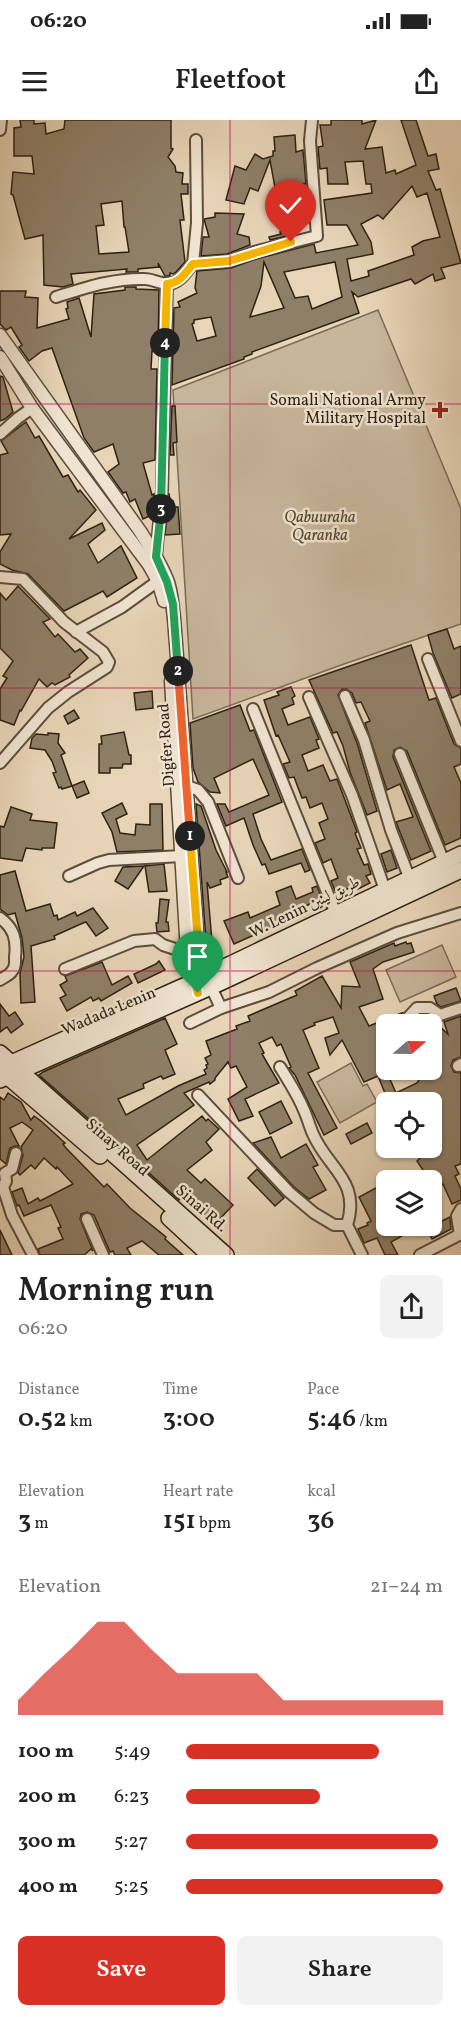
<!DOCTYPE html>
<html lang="en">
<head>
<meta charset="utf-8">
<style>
  body { margin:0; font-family:Vollkorn,Amiri,serif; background:#f2f2f2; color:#222; height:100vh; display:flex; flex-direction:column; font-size:22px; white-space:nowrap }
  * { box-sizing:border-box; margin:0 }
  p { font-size:20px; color:#767676 }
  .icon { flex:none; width:33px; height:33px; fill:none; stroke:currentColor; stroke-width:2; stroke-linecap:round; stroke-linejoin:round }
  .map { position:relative; height:1135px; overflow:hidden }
  .side { display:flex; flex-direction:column; background:#fff; flex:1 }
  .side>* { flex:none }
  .needle { width:39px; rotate:70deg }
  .buttons { position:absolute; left:376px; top:894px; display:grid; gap:12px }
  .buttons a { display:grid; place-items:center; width:66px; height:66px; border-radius:9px; background:#fff; box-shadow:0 2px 4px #0004; font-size:30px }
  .pin { position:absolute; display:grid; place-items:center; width:51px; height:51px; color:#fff; margin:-62px -26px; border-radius:50% 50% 50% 0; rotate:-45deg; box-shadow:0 0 6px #0007 }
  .pin .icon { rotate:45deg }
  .km { position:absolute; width:30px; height:30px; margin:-15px; border-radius:50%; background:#222; color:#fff; font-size:16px; line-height:30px; text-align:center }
  .round { display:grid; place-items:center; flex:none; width:63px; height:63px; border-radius:9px; background:#f2f2f2 }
  .head { display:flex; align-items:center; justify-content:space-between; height:102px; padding:0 18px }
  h1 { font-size:33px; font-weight:600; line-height:45px }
  .stats { display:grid; grid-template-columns:repeat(3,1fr); gap:9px; height:102px; padding:6px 18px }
  .stats div { display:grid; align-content:center }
  .stats b { font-size:26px; font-weight:600 }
  .stats small { font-size:16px; font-weight:400 }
  .stats p { font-size:16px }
  .chart { height:168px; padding:12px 18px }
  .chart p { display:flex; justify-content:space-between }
  .chart svg { width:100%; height:108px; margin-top:6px; fill:#d93025; opacity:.7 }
  .button { display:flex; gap:12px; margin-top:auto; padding:12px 18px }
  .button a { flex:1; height:69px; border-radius:9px; background:#d93025; color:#fff; font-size:24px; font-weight:600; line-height:69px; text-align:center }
  .button a+a { background:#f2f2f2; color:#222 }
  ul { padding:0 18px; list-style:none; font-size:20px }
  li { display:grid; grid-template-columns:96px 72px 1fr; align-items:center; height:45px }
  li i { height:15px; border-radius:8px; background:#d93025 }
  .status { display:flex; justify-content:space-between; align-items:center; height:42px; padding:0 30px; background:#fff; direction:ltr }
  .status svg { height:16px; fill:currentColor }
  header { display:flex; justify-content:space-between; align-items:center; height:78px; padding:0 18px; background:#fff; font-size:27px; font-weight:600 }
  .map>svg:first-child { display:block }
  .green { fill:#c8b69c; stroke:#7b6c57; stroke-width:1.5 }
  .building { fill:#8f7f68; stroke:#2e2112; stroke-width:1.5; fill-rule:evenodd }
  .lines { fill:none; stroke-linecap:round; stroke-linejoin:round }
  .minor-casing { stroke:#5c4e3c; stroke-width:14 }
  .tertiary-casing { stroke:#5c4e3c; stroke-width:15 }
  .secondary-casing { stroke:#2e2112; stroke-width:18 }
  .minor { stroke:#f0e4d1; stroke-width:10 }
  .tertiary { stroke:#f0e4d1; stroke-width:12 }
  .secondary { stroke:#f0e4d1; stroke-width:15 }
  .split-1-casing { stroke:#fff; stroke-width:12 }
  .split-2-casing { stroke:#fff; stroke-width:12 }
  .split-3-casing { stroke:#fff; stroke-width:12 }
  .split-4-casing { stroke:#fff; stroke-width:12 }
  .split-5-casing { stroke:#fff; stroke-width:12 }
  .split-1 { stroke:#f5b400; stroke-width:8 }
  .split-2 { stroke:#f0652b; stroke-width:8 }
  .split-3 { stroke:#22a559; stroke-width:8 }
  .split-4 { stroke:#22a559; stroke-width:8 }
  .split-5 { stroke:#f5b400; stroke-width:8 }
  .grid { fill:none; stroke:#c2185b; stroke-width:1.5; stroke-opacity:0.55 }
  .poi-dot { fill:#8f2418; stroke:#f0e4d1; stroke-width:2 }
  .labels { text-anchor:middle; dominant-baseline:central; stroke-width:5; stroke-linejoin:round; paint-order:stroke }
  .poi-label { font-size:16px; fill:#2e2112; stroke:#f0e4d1; text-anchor:end }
  .park-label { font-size:16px; font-style:italic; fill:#544634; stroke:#f0e4d1 }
  .street-label { font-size:16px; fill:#2e2112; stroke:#f0e4d1 }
</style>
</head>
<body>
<div class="status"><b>06:20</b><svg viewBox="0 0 49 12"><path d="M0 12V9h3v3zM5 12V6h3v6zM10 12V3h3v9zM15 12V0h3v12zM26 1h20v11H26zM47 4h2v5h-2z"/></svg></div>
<header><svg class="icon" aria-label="menu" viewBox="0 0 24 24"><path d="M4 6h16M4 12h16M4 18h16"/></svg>Fleetfoot<svg class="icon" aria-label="share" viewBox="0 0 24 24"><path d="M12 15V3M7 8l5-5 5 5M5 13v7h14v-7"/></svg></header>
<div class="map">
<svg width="461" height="1135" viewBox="0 0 461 1135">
  <rect width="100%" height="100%" fill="#e8d5b8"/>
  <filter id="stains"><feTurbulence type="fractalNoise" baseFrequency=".00333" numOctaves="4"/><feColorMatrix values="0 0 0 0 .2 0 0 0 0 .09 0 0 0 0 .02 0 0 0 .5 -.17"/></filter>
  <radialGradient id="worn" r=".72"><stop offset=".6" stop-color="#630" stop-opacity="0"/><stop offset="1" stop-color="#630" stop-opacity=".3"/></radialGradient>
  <g class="green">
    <path d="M378,190L461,389V504L344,544L193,599L173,270Z"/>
    <path d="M442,825L456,857L400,882L386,850Z"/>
    <path d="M351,943L363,966L367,964L377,982L340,1003L317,962Z"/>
  </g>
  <g class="building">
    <path d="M20,0H34V4L45,3L46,14L64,9L65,0H171V28L173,29L168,37L175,46L176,52L183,53L182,64H188V74H181L184,100H180L185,142L176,152L173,154L170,153V156H165L158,143L159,147L138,149V152H126L127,149L71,154L73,164L63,167L44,165L43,115L25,119L13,75L11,74L13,52L34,54L32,36H14V8L21,7ZM122,81L124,107H125L129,132L99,134L96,106L104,105L101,84Z"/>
    <path d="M331,0H362V4L376,0L365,29L382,27L386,53L395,50L396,54L416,45L401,0H416L428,36L436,34L439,49L428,51L436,70L440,69L461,143L441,148L445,158L435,161L433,154L415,164L411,159L358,177L352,172L359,193L252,232V234L244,237V239L172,265L174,188L180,187L178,182L197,173L195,168L197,151L231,148L256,139L314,124L316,133L358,125L347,105H327L324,80L372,73L371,64H366L363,41L345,42L348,64H328L327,48L320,49L318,27L323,26L320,5H331ZM412,66L417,77L427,73L440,117L423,121L412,127L414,135L368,151L369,156L351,161L347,139L373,134L371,122L361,104L378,95L383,99ZM264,142L284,188L250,197L261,166ZM335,142L342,177L312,189L308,176L295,178L284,152ZM211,197L216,216L197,221L192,204L194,203V200Z"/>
    <path d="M295,15L296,32L303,30L306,64H299L302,90L274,78L276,73L270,40L258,71L250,68L244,84L226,80L235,46L246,50L255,34L263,39L273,36V31H275L274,17Z"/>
    <path d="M215,93L244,94L237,114L249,117L250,125L227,134L201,136L203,117H209L204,99L215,97Z"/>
    <path d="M293,107L295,114L270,120L269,117L281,114L280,112Z"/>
    <path d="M125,167H136V169L159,170L158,230L152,231L151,249H157L155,340L143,343L152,375L154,374L152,395L143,399L135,379L130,382L126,372L123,373L108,352L119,344L113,324L94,332L84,318L52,228L42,231L29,241L19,227L22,225L11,207L6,210L0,204V171H26L25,177L38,178L37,208L69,199L66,189L68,188L67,182L79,178L91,217L94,174L125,170Z"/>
    <path d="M0,256L3,257L13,292L5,299L0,301Z"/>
    <path d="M172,286H175L177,322L173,323L174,335H170Z"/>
    <path d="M26,302L35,318L39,316L63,357L68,355L78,372L80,370L96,390L69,419L102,403L105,410L88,424L98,443L121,426L137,458L107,477L103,471L64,491L28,454L12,450L0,444V432L11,414L0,415V335L8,333L1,321Z"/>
    <path d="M169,373L170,381H173L172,387H178L180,414L165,415Z"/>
    <path d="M18,466L50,499L43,502L55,517L58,514L75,532L80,529L88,538L69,555L70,557L55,565L52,563L47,567L39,559L21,591L20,590L14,605L0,600V569L7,558L3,556L13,541L0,528V473L6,480Z"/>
    <path d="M447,509L454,529L461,526V574L452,578L433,533L428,515Z"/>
    <path d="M411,525L429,580L436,578L454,624L461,628V644L454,647L461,663V718L445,725L407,631L400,627L394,630L393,637L431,731L411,740L396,702L413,697L400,664L387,670L365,603L370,601L361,582L356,583L352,573L346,569H342L338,575L357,623L377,691L367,695L350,652L343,626L337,612L333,613L309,560Z"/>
    <path d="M291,567L295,576L292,578L294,584L282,589L288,605L310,597L319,619L316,620L319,628L302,635L308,651L323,645L330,661L337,659L357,712L355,713L361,728L357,729L364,745L368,744L371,754L366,756L370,763L358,769L356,766L336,773L331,761L338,758L331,739L323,743L315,723L325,719L319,703L328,699L322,683L310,688L306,677L302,678L294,657L289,658L283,644L290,642L278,615L276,616L264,580L279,575L277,572Z"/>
    <path d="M152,571L153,588L136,590L134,573Z"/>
    <path d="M240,585L250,611L254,610L282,682L253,694L261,719L271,740L302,729L310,750L305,752L301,743L269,754L265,744L262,745L253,725L244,698L226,706L217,684H225L229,692L269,675L253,639L214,658L220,673L210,672L198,662L193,648L190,603Z"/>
    <path d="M74,590L79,598L68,604L64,596Z"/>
    <path d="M124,612L129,635H131V644H123L122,648H110V653H99V624H102L101,616Z"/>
    <path d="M48,613L59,614L58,623L65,633L61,635L72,666L62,669L61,667L59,668L53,653L56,652L52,641L45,630L30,628L32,618L36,614L48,615Z"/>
    <path d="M84,661L89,673L77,678L72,666Z"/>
    <path d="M122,683L127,694L116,699L120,713L135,715L136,704L150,705V684H162L163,730L117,732L112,712L102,693Z"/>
    <path d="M196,684L201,686L216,730L227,752H226L228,757L220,760L221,764L210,768L207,762L213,834H207Z"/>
    <path d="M11,687L32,694L30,700L57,703L54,728H42V730L26,728L22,741L0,738V706L4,707Z"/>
    <path d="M391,730L397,748L387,752L381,734Z"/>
    <path d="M164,744L167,771L149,772L145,746Z"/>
    <path d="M144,746L128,769L115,761L123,747Z"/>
    <path d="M15,751L26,791L50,784L54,796L57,795L58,800L75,792L77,796L93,788L108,808L96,816L86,802L83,803L54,816L55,819L31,826L35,882L21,883L20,853L24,837L22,818L15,793L8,795L0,789V755Z"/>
    <path d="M291,766L296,779L313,772L312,768L317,766L322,779L301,788L302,791L294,797L234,824L224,801L248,792L250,798L280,785L276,772Z"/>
    <path d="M160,779L169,780L166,802H168L169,811L157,812L156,803H158Z"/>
    <path d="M406,822L407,824L411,823L414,832L383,842L373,849L383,879L359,887L369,906L402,893L399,899L400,904H387V914H385L387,921V950H404L389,957L396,973L417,963L426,950H432V942L439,933L432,936V900L448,914L444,902L461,896V937L453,940L451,946L454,952L461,953V1044L455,1046L459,1054L455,1056L461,1069V1080L452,1084L443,1064L439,1066L436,1059L426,1060L421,1051L423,1050L417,1041L420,1038L418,1031L432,1028V1025L438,1022L432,1002V982H378L387,978L378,956L364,962L342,920L330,935L325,918L339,913L333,897L314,903L315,905L303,910L319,948L308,953L337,1008L324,1015L295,955L289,948L291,947L281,924L277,926L272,917L259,923L264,933L262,934L279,963L245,979L253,996L239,1001L228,979L247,967L236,946L231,948L228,942L215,958V960L210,964L209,962L184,973L194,985L137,1025L147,1040L202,996L206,1001L208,999L219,1009L206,1022L212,1030L187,1050L201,1063L205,1059L233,1085L216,1103L213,1101L211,1103L183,1076L179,1080L109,1017L104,1009L101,1007L99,1008L39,955L43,952L165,898L177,924L165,930L175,954L163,959L161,956L143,964L144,968L118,979L126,995L178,966L206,954L204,950L207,948L206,945L208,944L205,938L211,935L206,921L237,909L236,906L250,901L248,896L297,875L295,871L322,856L341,888L342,866L360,867L350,842L394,823L395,826Z"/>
    <path d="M159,841L165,850L138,863L134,854L156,844Z"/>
    <path d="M102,842L112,865L128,856L132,863L101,881L99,878L93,881L91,877L67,891L60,878L66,875L60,865L67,861L65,856Z"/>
    <path d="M456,868L461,881L441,887L437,884L434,876Z"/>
    <path d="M0,884L9,896L15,892L23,904L11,913L7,907L0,912Z"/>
    <path d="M8,973L21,982L31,1000L34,996L41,1001L65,1023L63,1024L65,1027L104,1067L107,1064L130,1088L166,1117L165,1119L183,1135H159L142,1121L127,1128L131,1135H115L113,1131L110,1132L94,1095L87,1092L81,1094L80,1099L93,1131L91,1129L84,1135H40L38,1129L63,1119L58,1108L61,1107L51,1085L24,1096L19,1085L17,1086L12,1072L22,1068L28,1084L38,1078L40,1081L73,1064L57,1047L56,1049L44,1038L35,1049L31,1045L20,1055L18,1053L23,1035L21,1027L33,1010L22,1002L10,1008L19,1026H15L10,1028L6,1044L0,1039V977L4,980Z"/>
    <path d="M281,981L292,1003L270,1014L259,992Z"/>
    <path d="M367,1003L372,1013L351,1024L346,1014Z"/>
    <path d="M271,1017L281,1038L306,1024L318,1045L313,1047L326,1070L309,1079L294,1067L253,1023Z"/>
    <path d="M257,1049L284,1078L275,1086L248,1058Z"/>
    <path d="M387,1062V1106H397L402,1116L391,1122L398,1135H385L377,1118L364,1123L358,1109L368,1105L367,1103L371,1101L359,1077Z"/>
    <path d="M450,1097L451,1109L432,1119L425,1106H432Z"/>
    <path d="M0,1110L12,1135H0Z"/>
  </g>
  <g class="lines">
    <defs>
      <g id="minor">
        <path d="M0,10L1,0"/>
        <path d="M193,144L197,103L196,20"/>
        <path d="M56,177C85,168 114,158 145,159C153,159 164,166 173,163C182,160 186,151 193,144L229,141L254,132L317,116L310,21L312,0"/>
        <path d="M0,314L18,298L32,288"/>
        <path d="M156,437L162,370L167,164"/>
        <path d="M0,457L23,459L64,502L103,532L109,542L107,547L68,572L48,588L0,643"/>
        <path d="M76,512L122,487L158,461"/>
        <path d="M428,539L461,621"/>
        <path d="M345,576L364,620L391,710L409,757"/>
        <path d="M309,577L352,675L385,770"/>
        <path d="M253,589L336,794"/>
        <path d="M400,634L444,742"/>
        <path d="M187,666L198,670L208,682L238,758"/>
        <path d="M69,756L98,743L109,740L182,736"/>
        <path d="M0,798C14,808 17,820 15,837C15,842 16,847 12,851C10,855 4,857 0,860"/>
        <path d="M65,849L134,821L155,819L163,825L187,833"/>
        <path d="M211,867L221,888L269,872L317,848L397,813L461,793"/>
        <path d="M406,900L417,888H430L440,895L461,888"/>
        <path d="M190,903L221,888"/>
        <path d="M458,946L461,944"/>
        <path d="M280,947C288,960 297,974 303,988C307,996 309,1005 313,1014C328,1049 361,1061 347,1105L362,1135"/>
        <path d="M198,975L289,1072L314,1093L334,1105H347"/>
        <path d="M16,1033L12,1049L5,1053L6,1061L3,1067L12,1095L33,1135"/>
        <path d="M87,1099L103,1135"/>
        <path d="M460,1115L457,1096L461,1089"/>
        <path d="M420,1135L461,1114"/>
      </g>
      <g id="tertiary">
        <path d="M0,215L140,411C150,427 161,443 168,462C174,482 174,503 176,524L199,836L209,863"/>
        <path d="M0,237L32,288L149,445L158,461L164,481"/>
        <path d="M171,561L187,833L197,869"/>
      </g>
      <g id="secondary">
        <path d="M0,933L226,1135"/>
        <path d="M0,948L195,861L461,734"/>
        <path d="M0,950L100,1036"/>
        <path d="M0,960L211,867L461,750"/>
        <path d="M169,1098L209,1135"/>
      </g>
    </defs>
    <use href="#minor" class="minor-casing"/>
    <use href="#tertiary" class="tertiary-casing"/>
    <use href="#secondary" class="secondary-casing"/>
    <use href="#minor" class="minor"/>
    <use href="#tertiary" class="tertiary"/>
    <use href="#secondary" class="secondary"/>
  </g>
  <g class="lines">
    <defs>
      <path id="split-1" d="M190,716L199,836L206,856L195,861L198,873"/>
      <path id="split-2" d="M178,551L190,716"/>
      <path id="split-3" d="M161,389L156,437L167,462L173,484L178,551"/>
      <path id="split-4" d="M161,389L165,223"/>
      <path id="split-5" d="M165,223L167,164C180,163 185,153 193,144L229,141L291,122"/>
    </defs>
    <use href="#split-1" class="split-1-casing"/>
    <use href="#split-2" class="split-2-casing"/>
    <use href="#split-3" class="split-3-casing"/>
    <use href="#split-4" class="split-4-casing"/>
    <use href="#split-5" class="split-5-casing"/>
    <use href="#split-1" class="split-1"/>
    <use href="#split-2" class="split-2"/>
    <use href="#split-3" class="split-3"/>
    <use href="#split-4" class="split-4"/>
    <use href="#split-5" class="split-5"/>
  </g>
  <path class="grid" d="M230,0V1135M0,284H461M0,568H461M0,851H461"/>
  <path class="poi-dot" d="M437 281h6v6h6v6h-6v6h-6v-6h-6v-6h6z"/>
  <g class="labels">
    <g class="poi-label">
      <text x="426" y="281">Somali National Army<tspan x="426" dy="18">Military Hospital</tspan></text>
    </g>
    <g class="park-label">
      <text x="320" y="398">Qabuuraha<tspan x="320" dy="18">Qaranka</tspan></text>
    </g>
    <g class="street-label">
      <text transform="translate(167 625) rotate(-94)">Digfer Road</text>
      <text transform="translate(305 788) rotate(-26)">W. Lenin طريق لينين</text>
      <text transform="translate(109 892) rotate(-23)">Wadada Lenin</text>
      <text transform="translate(117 1028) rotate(41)">Sinay Road</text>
      <text transform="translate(201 1089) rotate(41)">Sinai Rd.</text>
    </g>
  </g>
  <rect width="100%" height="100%" filter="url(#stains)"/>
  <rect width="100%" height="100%" fill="url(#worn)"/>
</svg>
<div class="buttons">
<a><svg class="needle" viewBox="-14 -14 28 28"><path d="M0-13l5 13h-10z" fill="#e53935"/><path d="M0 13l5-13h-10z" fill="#767676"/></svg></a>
<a><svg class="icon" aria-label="locate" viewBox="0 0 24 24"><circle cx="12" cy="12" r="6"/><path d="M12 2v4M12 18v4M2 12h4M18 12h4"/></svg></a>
<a><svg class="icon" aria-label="layers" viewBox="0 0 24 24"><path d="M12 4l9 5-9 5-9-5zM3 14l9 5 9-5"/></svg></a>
</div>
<div class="pin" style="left:198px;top:873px;background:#1e9e55"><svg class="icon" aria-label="arrive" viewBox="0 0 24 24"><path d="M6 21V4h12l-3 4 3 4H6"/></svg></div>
<div class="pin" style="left:291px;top:122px;background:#d93025"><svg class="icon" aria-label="check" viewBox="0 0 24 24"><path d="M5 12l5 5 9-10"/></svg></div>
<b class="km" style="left:190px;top:716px">1</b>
<b class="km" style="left:178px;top:551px">2</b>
<b class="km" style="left:161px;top:389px">3</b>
<b class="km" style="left:165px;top:223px">4</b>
</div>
<section class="side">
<div class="head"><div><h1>Morning run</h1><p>06:20</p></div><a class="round"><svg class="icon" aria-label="share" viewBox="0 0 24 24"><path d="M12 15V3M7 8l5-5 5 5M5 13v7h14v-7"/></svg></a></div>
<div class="stats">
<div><p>Distance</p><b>0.52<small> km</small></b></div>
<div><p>Time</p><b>3:00</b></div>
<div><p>Pace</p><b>5:46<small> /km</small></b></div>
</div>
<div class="stats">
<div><p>Elevation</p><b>3<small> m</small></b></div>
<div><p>Heart rate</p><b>151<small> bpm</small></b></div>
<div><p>kcal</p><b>36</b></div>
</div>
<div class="chart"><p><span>Elevation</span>21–24 m</p>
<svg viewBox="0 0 160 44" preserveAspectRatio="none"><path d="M0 44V38L10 27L20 17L30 6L40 6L50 17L60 27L70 27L80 27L90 27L100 38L110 38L120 38L130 38L140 38L150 38L160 38V44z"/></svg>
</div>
<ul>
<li><b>100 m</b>5:49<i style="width:75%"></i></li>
<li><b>200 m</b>6:23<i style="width:52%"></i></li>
<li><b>300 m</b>5:27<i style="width:98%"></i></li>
<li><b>400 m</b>5:25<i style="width:100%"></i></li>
</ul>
<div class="button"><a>Save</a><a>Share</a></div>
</section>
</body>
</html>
